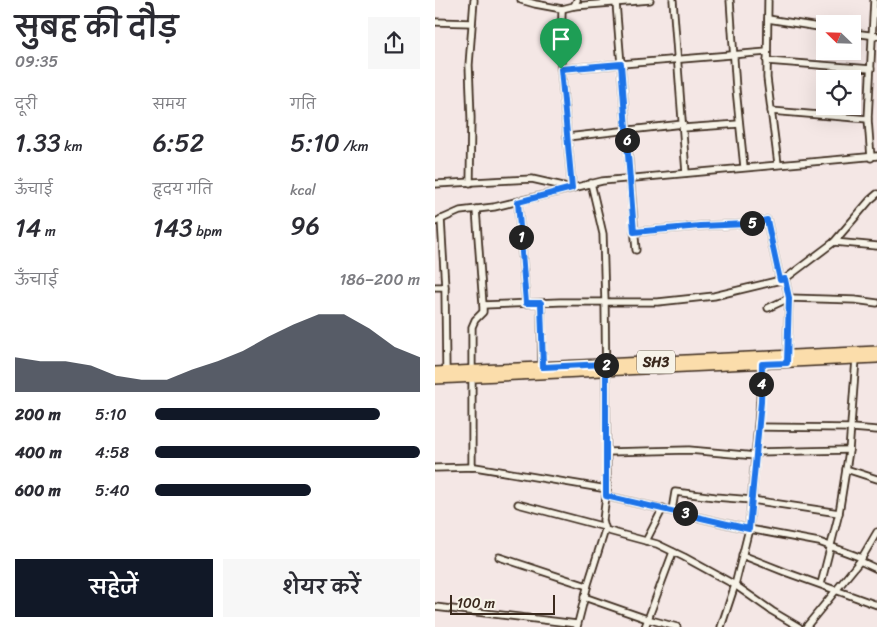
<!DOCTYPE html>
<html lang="hi">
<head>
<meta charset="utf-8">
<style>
  body { margin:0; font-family:Sriracha,"Playpen Sans Deva",sans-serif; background:#f7f7f7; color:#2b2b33; height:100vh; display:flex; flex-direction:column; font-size:19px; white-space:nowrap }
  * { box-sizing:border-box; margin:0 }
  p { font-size:16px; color:#7c7c81 }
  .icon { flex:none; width:28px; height:28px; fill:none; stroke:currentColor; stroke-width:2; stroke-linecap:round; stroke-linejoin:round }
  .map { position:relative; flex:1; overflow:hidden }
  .side { display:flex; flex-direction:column; background:#fff; width:435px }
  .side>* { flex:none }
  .needle { width:32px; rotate:293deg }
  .buttons { position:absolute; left:381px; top:15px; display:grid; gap:10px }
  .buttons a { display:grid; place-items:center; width:45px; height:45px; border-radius:0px; background:#fff; box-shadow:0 5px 20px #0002; font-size:25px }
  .scale { position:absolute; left:15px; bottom:12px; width:105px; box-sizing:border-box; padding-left:5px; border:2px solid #3b2a1e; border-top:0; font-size:14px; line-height:18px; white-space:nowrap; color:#3b2a1e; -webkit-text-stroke:4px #f7f3e8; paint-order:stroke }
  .pin { position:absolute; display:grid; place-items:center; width:42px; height:42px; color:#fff; margin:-51px -21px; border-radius:50% 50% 50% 0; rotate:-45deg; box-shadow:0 0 5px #0007 }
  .pin .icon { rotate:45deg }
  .km { position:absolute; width:25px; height:25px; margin:-12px; border-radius:50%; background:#222; color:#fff; font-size:14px; line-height:25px; text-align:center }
  .round { display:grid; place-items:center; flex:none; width:52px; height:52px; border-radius:0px; background:#f7f7f7 }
  .head { display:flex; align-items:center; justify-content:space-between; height:85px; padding:0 15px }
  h1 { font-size:28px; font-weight:600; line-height:38px }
  .metrics { display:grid; grid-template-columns:repeat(3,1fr); gap:8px; height:85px; padding:5px 15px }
  .metrics div { display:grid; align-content:center }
  .metrics b { font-size:25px; font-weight:600 }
  .metrics small { font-size:14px; font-weight:400 }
  .metrics p { font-size:14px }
  .chart { height:140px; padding:10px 15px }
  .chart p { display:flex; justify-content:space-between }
  .chart svg { width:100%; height:90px; margin-top:5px; fill:#111827; opacity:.7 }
  .cta { display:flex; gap:10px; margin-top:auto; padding:10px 15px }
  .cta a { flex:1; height:58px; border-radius:0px; background:#111827; color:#fff; font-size:20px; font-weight:600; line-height:58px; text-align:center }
  .cta a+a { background:#f7f7f7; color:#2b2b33 }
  ul { padding:0 15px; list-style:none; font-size:16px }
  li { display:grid; grid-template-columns:80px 60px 1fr; align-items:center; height:38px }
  li i { height:12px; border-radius:6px; background:#111827 }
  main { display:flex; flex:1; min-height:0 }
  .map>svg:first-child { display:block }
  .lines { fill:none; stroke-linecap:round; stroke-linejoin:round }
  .street-casing { stroke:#3b2a1e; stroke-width:9 }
  .primary-casing { stroke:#3b2a1e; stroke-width:12 }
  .street { stroke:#f7f3e8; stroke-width:5.5 }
  .primary { stroke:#fbddab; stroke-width:9 }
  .route-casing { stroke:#fff; stroke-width:10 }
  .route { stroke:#1a73e8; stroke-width:6 }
  .labels { text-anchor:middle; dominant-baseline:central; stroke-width:4; stroke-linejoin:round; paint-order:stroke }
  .shield { fill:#f7f3e8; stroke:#73665b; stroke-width:1 }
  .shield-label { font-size:14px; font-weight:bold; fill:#3b2a1e }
</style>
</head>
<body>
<main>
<section class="side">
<div class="head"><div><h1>सुबह की दौड़</h1><p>09:35</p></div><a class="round"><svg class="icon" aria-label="share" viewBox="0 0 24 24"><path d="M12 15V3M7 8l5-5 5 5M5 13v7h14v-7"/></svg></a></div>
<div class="metrics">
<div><p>दूरी</p><b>1.33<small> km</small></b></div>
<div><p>समय</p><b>6:52</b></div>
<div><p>गति</p><b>5:10<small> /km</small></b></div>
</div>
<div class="metrics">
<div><p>ऊँचाई</p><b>14<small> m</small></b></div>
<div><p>हृदय गति</p><b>143<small> bpm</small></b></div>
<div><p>kcal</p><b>96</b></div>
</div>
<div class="chart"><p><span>ऊँचाई</span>186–200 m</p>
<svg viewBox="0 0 160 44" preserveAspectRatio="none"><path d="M0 44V27L10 29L20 29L30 31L40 36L50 38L60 38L70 33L80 29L90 24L100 17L110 11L120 6L130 6L140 13L150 22L160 27V44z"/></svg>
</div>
<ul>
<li><b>200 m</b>5:10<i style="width:85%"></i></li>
<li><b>400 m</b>4:58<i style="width:100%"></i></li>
<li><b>600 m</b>5:40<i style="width:59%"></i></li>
</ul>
<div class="cta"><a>सहेजें</a><a>शेयर करें</a></div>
</section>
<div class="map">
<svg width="442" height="627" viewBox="0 0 442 627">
  <rect width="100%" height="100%" fill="#f4e7e5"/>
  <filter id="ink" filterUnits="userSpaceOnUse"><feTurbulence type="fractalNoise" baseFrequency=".02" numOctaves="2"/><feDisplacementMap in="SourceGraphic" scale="10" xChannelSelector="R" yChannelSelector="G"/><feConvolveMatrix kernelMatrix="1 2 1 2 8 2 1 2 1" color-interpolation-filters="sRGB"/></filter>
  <g filter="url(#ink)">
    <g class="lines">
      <defs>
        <g id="street">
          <path d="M238,0L251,173"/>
          <path d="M295,0L301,89L309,167"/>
          <path d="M333,0L332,78L343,164"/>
          <path d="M181,3L201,250"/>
          <path d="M139,6L215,0"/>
          <path d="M127,9L139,6L142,0"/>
          <path d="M333,19L390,28"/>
          <path d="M0,22L37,23"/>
          <path d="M418,33L442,36"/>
          <path d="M332,61L436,69"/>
          <path d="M126,69L332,52"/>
          <path d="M336,111L433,119"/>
          <path d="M248,128L304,124"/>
          <path d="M132,137L248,124"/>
          <path d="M436,158L433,119L439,0"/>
          <path d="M35,183L36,118L34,65L39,0"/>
          <path d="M0,184L97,179L137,188L126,69L127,9L100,4L86,0"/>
          <path d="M83,202L91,303"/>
          <path d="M41,209L48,305L125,302H223L279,296L350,279L399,242L435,200L442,194"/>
          <path d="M6,219L10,287L11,372"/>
          <path d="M0,222L25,211L59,207L167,181L442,156"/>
          <path d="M199,232L265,226L313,224L332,220L345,280"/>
          <path d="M399,242L442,246"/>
          <path d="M350,279L354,298L352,358"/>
          <path d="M0,287H10"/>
          <path d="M106,303L107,367"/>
          <path d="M333,308L354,298L420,300L442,303"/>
          <path d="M37,371V327L40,320L48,312V305"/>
          <path d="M37,377V467"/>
          <path d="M323,427L417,428L442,430"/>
          <path d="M172,452L254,450L321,456"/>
          <path d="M321,452L414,450"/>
          <path d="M0,468L40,467L172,489"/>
          <path d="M411,469L442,479"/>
          <path d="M171,496L314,529L384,542L427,558"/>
          <path d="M83,504L170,527"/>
          <path d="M237,510L240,492L280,497L317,500L404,513"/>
          <path d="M170,530L222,544L249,557L300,585L337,611L364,627"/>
          <path d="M211,541L228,508"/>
          <path d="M307,555L350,572L442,605"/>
          <path d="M64,557L152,586"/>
          <path d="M425,561L442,569"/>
          <path d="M386,584L404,513L414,451L421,359"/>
          <path d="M149,597L212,619L242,627"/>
          <path d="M0,607L142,624"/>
          <path d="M142,627L153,584L170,530L168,520L172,489L170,302L168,234L156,183"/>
          <path d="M210,627L238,552"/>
          <path d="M286,627L300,585L314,529L325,402L327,364"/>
          <path d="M371,627L425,561L442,532"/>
        </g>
        <g id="primary">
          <path d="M0,372L442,351"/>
          <path d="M0,379L442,358"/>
        </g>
      </defs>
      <use href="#street" class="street-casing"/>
      <use href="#primary" class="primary-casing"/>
      <use href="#street" class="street"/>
      <use href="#primary" class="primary"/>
    </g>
  </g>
  <g class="lines" filter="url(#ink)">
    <defs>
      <path id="route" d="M186,64L199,232L265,226L313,224L332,220L345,280L350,279L354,298L352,363L327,364L326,402L314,529L171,496V364L108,367L106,303H91L83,202L137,188L126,69Z"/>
    </defs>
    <use href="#route" class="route-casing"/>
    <use href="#route" class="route"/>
  </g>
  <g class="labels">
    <rect class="shield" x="202" y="350.5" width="38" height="23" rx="4"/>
    <g class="shield-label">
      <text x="221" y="362">SH3</text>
    </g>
  </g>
</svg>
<div class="buttons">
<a><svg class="needle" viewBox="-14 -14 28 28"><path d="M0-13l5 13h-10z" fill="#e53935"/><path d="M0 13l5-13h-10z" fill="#7c7c81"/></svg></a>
<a><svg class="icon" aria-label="locate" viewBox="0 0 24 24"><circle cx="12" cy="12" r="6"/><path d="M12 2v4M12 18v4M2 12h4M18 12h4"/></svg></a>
</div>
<div class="scale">100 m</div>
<div class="pin" style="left:126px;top:69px;background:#1e9e55"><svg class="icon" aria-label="arrive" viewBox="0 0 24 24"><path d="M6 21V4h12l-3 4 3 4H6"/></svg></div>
<b class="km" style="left:86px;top:237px">1</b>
<b class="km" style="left:171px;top:365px">2</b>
<b class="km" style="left:250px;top:513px">3</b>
<b class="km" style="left:326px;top:384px">4</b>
<b class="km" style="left:317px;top:223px">5</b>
<b class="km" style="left:192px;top:140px">6</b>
</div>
</main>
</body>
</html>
